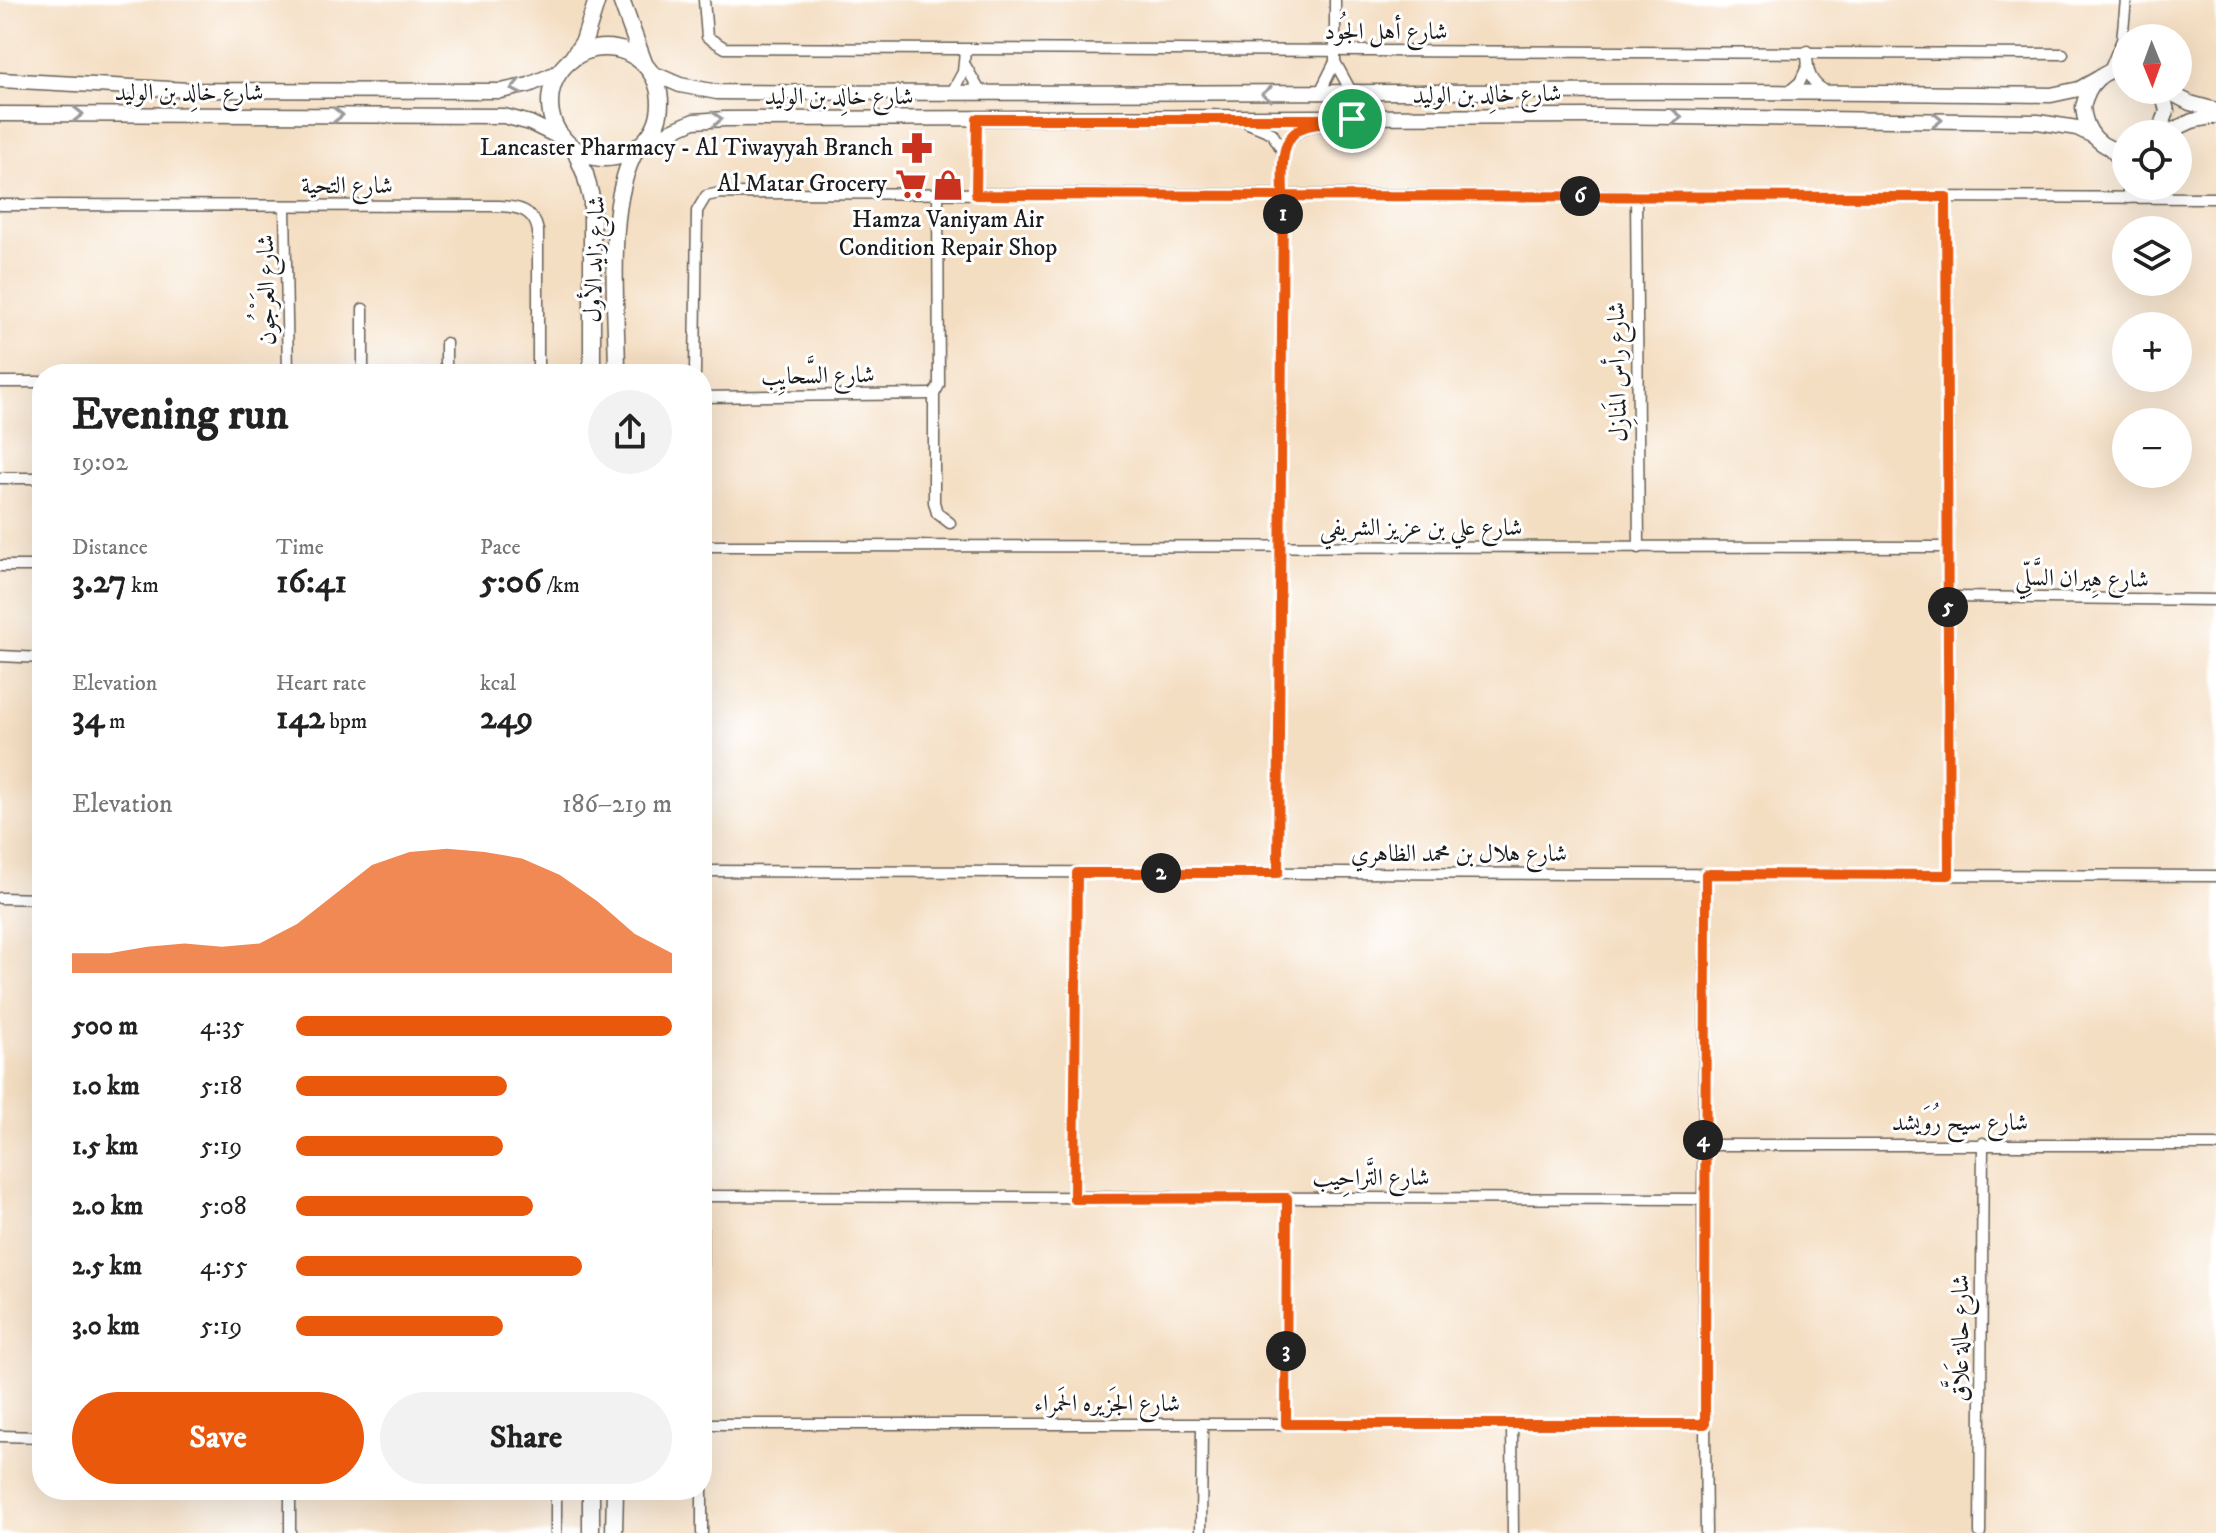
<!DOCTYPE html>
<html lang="en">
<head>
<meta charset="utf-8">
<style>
  body { margin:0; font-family:"IM FELL DW Pica",Amiri,serif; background:#f2f2f2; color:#222; height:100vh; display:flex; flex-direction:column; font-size:30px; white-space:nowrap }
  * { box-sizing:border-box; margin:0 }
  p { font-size:26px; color:#767676 }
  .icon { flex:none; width:44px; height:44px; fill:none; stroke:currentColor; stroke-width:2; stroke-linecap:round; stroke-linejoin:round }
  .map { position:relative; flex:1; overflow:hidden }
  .sheet { position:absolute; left:32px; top:364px; width:680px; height:1136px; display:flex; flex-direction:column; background:#fff; border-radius:32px; box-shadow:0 8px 32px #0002 }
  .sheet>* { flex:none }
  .needle { width:52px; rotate:179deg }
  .tools { position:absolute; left:2112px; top:24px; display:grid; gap:16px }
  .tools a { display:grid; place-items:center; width:80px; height:80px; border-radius:50%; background:#fff; box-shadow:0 8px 32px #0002; font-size:40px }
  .pin { position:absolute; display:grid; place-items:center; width:68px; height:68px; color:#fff; margin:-34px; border:4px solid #fff; border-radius:50%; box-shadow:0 2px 8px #0007 }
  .km { position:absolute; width:40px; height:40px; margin:-20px; border-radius:50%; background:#222; color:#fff; font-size:22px; line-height:40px; text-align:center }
  .round { display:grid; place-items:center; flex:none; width:84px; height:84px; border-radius:42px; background:#f2f2f2 }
  .summary { display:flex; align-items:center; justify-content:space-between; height:136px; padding:0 40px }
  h1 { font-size:44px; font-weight:700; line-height:60px }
  .stats { display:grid; grid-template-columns:repeat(3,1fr); gap:12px; height:136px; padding:8px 40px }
  .stats div { display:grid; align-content:center }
  .stats b { font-size:34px; font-weight:700 }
  .stats small { font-size:22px; font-weight:400 }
  .stats p { font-size:22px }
  .chart { height:224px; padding:16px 40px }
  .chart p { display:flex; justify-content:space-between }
  .chart svg { width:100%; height:144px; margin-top:8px; fill:#ea580c; opacity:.7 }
  .button { display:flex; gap:16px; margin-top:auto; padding:16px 40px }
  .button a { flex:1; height:92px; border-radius:48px; background:#ea580c; color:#fff; font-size:32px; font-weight:700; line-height:92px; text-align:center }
  .button a+a { background:#f2f2f2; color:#222 }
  ul { padding:0 40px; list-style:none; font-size:26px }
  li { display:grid; grid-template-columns:128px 96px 1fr; align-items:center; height:60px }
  li i { height:20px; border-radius:10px; background:#ea580c }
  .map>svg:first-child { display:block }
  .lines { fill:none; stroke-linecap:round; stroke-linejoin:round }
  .street-casing { stroke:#686056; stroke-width:13 }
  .secondary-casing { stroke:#686056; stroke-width:17 }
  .primary-casing { stroke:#686056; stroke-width:19 }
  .street { stroke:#fff; stroke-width:10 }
  .secondary { stroke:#fff; stroke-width:14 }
  .primary { stroke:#fff; stroke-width:16 }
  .oneway { stroke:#999 }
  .route-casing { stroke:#fff; stroke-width:16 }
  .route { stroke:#ea580c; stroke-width:10 }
  .labels { text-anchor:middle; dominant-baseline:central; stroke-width:6; stroke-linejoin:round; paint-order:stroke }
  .street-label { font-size:24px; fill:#1c1c1c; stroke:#fff }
  .poi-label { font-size:24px; fill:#1c1c1c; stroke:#fff; text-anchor:end }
</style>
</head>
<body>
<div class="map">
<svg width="2216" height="1533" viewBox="0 0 2216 1533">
  <rect width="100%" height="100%" fill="#fff"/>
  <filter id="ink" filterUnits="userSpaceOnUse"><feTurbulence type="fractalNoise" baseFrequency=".0125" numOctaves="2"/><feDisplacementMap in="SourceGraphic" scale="16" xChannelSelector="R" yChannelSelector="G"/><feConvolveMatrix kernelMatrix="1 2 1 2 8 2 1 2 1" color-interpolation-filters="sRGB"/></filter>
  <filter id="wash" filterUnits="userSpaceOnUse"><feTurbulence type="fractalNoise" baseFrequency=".006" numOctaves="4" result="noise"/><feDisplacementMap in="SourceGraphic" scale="32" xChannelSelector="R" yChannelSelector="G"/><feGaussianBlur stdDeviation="1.8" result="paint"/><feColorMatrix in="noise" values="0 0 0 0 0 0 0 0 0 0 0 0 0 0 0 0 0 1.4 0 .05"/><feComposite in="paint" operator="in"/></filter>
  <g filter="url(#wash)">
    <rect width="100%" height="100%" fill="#f4dec2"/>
  </g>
  <g filter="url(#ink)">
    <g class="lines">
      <defs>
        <g id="street">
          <path d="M704,0L707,37L725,48L2063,54"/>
          <path d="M1335,0V62L1352,93"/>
          <path d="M1807,51C1807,70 1809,83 1827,92"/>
          <path d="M965,65L981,93"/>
          <path d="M2109,71L2122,40L2126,0"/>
          <path d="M1787,93L1800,82L1807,67"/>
          <path d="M951,94L963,72L965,51"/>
          <path d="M1319,94L1334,64"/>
          <path d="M1248,123L1272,133L1283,152"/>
          <path d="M2108,149L2126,168"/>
          <path d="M938,195L939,385L934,394V502L937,513L950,523"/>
          <path d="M976,195L977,119"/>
          <path d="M1636,196L1639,548"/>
          <path d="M1946,197L1949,875"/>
          <path d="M2128,198V186"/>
          <path d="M0,205L500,206C519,207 534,210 538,231V374"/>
          <path d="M285,206L288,374"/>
          <path d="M363,309V374"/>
          <path d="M446,343V374"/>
          <path d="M695,374L697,211L706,196L720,193L2216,198"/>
          <path d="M0,382H42"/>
          <path d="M702,397L934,394"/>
          <path d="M0,478H42"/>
          <path d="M702,546L1947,547"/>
          <path d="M0,566H42"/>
          <path d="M1948,597L2216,600"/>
          <path d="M0,656L42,658"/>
          <path d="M702,871L2216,876"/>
          <path d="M1278,873L1283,152C1294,127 1309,125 1335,123"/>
          <path d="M1706,874L1703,1199L1706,1533"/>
          <path d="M0,898L42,899"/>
          <path d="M702,1144V1274"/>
          <path d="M1703,1145H2216"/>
          <path d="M703,1196L1703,1199"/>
          <path d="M1074,1199L1077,873"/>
          <path d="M702,1424H1705"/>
          <path d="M1286,1424L1287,1198"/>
          <path d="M1512,1424L1513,1533"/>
          <path d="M0,1436L42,1437"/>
          <path d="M702,1490V1533"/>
          <path d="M290,1533V1490"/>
          <path d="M556,1533V1490"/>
          <path d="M1201,1533L1202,1424"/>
          <path d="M1980,1533L1983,1143"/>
        </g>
        <g id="secondary">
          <path d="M2126,68C2102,69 2088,84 2083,107C2085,132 2100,150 2126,151"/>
          <path d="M650,72L680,85L717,92C1161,95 1606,88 2051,95L2079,89L2097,79"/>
          <path d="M0,80L189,90L501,91L529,85L561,71"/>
          <path d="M2165,90L2190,103L2216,110"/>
          <path d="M0,114L504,116L530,123L565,140"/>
          <path d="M2159,134L2167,111L2162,90"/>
          <path d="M2164,134L2192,121L2216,116"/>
          <path d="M644,143L694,121L725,119L1599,116L2038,122L2077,128L2093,136"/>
        </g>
        <g id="primary">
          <path d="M621,0L644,63"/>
          <circle cx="605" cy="103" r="55"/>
          <path d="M571,60L584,41L597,0"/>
          <path d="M574,148L585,174L592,201V374"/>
          <path d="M617,374C617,309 604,204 637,148"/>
          <path d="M591,1533V1490"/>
          <path d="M614,1533L615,1490"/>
        </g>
      </defs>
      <use href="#street" class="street-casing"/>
      <use href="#secondary" class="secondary-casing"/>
      <use href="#primary" class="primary-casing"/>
      <use href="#street" class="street"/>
      <use href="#secondary" class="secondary"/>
      <use href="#primary" class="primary"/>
    </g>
    <defs><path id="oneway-chevron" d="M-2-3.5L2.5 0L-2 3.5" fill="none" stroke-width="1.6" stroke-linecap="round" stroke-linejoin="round" transform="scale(2)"/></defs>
    <g class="oneway">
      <use href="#oneway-chevron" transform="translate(516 88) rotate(168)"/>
      <use href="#oneway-chevron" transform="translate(1267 94) rotate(-180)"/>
      <use href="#oneway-chevron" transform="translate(78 114)"/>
      <use href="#oneway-chevron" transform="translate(338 115)"/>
      <use href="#oneway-chevron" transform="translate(1677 117) rotate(1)"/>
      <use href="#oneway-chevron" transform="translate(717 119) rotate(-3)"/>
      <use href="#oneway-chevron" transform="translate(1937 120) rotate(1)"/>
    </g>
  </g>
  <g class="lines" filter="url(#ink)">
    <defs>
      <path id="route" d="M1352,119H977L976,195L1283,196L1278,873H1077L1074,1199L1287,1198L1286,1424H1705L1706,874L1949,875L1946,197L1283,196C1283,171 1277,134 1308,126C1323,122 1338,123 1352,119"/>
    </defs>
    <use href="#route" class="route-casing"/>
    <use href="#route" class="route"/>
  </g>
  <defs>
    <symbol id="pharmacy-bare" viewBox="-9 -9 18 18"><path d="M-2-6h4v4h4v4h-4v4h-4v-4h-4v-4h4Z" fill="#c8321e" stroke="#fff" stroke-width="2.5" paint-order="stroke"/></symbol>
    <symbol id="supermarket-bare" viewBox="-9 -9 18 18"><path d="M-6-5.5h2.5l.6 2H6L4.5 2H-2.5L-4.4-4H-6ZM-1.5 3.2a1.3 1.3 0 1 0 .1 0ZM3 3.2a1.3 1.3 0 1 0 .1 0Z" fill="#c8321e" stroke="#fff" stroke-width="2.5" paint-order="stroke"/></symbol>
    <symbol id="shop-bare" viewBox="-9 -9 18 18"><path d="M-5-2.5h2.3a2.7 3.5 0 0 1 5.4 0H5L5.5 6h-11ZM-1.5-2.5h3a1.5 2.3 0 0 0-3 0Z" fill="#c8321e" stroke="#fff" stroke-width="2.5" paint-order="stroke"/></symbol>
  </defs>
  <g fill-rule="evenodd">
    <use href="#pharmacy-bare" x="895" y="126" width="44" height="44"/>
    <use href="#supermarket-bare" x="889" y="162" width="44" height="44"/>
    <use href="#shop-bare" x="926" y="163" width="44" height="44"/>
  </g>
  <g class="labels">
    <g class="street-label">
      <text x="1386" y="32">شارع أهل الجُود</text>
      <text x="189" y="93">شارع خالِد بن الوليد</text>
      <text transform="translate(1487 95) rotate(-1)">شارع خالِد بن الوليد</text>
      <text x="839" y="97">شارع خالِد بن الوليد</text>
      <text x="347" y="186">شارع التحية</text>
      <text transform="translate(595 259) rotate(-88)">شارع زايد الأول</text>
      <text transform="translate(267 290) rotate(-91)">شارع العَرْجُون</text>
      <text transform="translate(1618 372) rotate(-91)">شارع رأس المَنازِل</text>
      <text transform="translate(818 376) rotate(-1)">شارع السَّحايِب</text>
      <text x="1421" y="528">شارع علي بن عزيز الشريفي</text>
      <text transform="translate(2082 579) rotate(1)">شارع هِيران السَّلِّي</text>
      <text x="1459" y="854">شارع هلال بن محمد الظاهري</text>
      <text x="1960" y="1123">شارع سيح رُوَيشد</text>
      <text x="1371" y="1178">شارع التَّراحِيب</text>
      <text transform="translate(1961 1338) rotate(-90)">شارع حالة عَلاَّق</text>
      <text x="1107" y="1404">شارع الجَزيره الحَمراء</text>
    </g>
    <g class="poi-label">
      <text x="893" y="148">Lancaster Pharmacy - Al Tiwayyah Branch</text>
      <text x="887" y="184">Al Matar Grocery</text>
      <text x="948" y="220" text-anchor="middle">Hamza Vaniyam Air<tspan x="948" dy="28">Condition Repair Shop</tspan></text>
    </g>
  </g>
</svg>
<div class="tools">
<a><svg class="needle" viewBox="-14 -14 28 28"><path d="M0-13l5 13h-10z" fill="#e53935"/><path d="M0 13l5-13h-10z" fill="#767676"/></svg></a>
<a><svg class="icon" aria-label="locate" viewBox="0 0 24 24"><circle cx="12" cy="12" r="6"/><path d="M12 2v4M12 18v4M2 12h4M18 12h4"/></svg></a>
<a><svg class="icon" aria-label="layers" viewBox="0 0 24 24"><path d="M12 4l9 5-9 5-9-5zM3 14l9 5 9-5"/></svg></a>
<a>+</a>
<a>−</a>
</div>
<div class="pin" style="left:1352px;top:119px;background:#1e9e55"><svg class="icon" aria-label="arrive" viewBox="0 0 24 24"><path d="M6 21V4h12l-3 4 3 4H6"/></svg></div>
<b class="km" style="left:1283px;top:214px">1</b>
<b class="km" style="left:1161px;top:873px">2</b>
<b class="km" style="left:1286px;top:1351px">3</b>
<b class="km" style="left:1703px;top:1140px">4</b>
<b class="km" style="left:1948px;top:607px">5</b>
<b class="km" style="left:1580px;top:196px">6</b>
<section class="sheet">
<div class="summary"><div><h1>Evening run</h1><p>19:02</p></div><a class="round"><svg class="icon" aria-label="share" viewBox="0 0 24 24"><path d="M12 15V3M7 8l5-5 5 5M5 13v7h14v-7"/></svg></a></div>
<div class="stats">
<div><p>Distance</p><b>3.27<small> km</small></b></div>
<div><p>Time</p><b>16:41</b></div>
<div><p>Pace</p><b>5:06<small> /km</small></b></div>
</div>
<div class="stats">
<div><p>Elevation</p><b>34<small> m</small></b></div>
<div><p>Heart rate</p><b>142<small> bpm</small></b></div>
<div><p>kcal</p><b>249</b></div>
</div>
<div class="chart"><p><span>Elevation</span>186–219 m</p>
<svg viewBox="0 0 160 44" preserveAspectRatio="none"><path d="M0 44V38L10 38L20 36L30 35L40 36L50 35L60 29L70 20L80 11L90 7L100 6L110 7L120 9L130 14L140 22L150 32L160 38V44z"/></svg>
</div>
<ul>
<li><b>500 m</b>4:35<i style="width:100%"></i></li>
<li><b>1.0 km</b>5:18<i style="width:56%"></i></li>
<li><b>1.5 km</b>5:19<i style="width:55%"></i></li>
<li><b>2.0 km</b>5:08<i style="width:63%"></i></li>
<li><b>2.5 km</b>4:55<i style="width:76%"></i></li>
<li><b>3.0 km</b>5:19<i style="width:55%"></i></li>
</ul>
<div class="button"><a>Save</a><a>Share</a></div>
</section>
</div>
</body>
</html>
